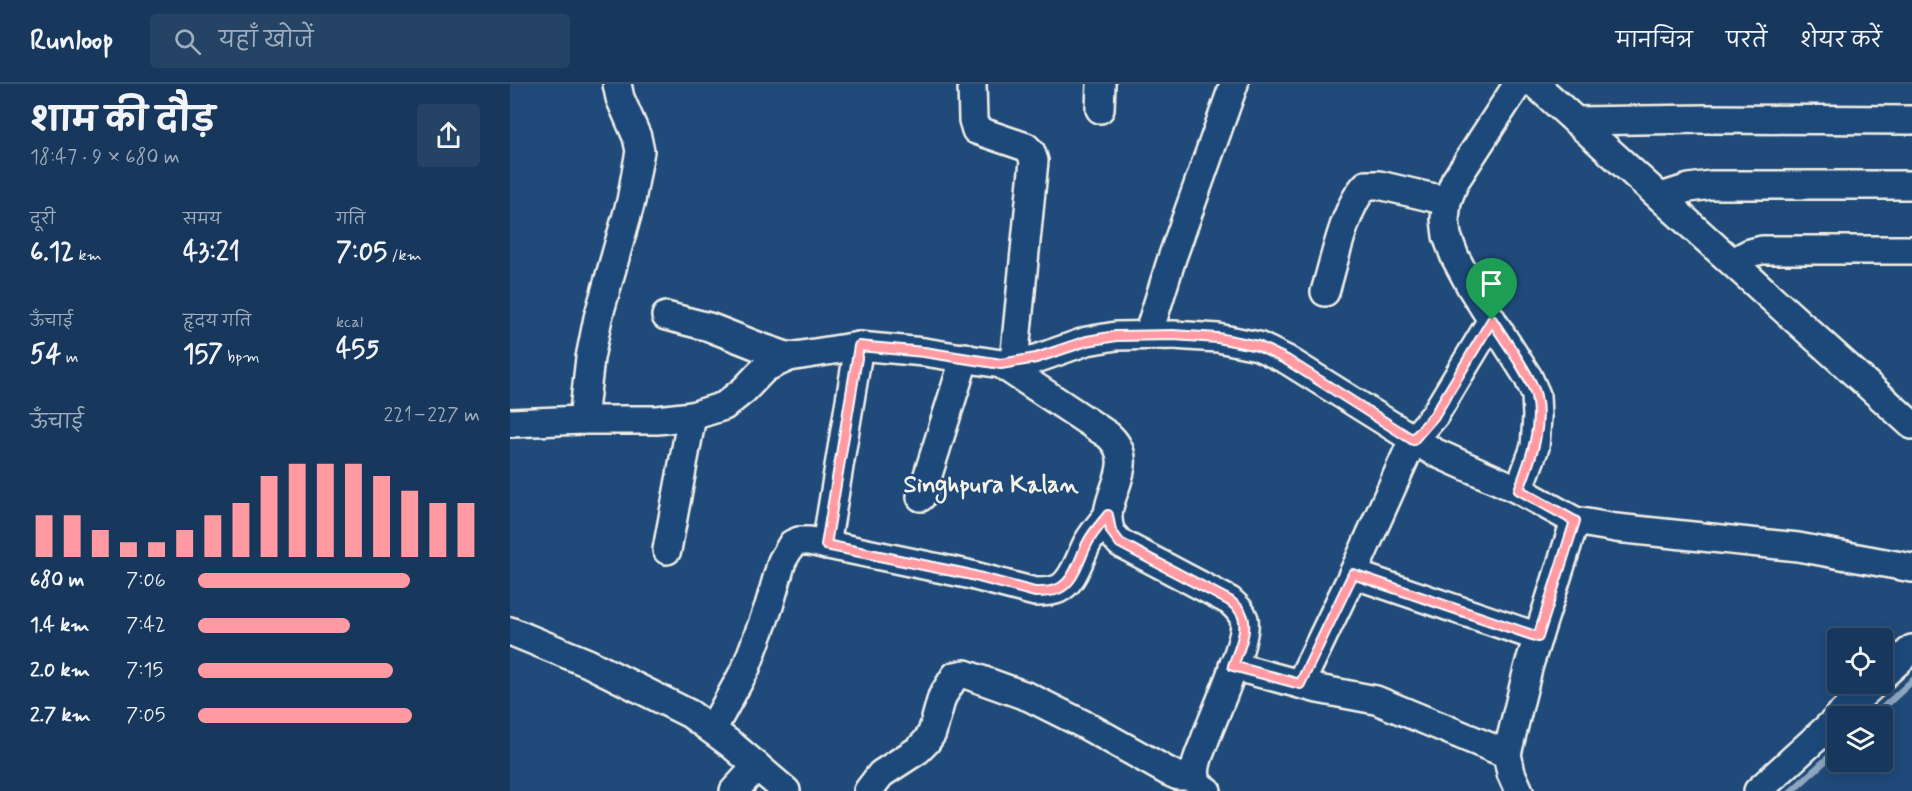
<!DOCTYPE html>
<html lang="hi">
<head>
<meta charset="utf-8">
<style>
  body { margin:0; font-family:Mynerve,"Playpen Sans Deva",sans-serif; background:#244365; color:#f1f3f6; height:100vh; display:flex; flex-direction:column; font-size:22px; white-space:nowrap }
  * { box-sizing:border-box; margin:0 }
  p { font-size:20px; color:#9eacbb }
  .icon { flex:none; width:33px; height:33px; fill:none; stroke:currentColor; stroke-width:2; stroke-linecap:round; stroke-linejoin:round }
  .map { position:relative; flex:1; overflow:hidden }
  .details { display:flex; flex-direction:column; background:#17385c; width:510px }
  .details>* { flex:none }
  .buttons { position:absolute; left:1317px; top:544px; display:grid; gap:12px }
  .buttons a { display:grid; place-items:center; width:66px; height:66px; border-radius:6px; background:#17385c; box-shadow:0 3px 15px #0003,0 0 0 2px #365272; font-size:30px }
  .pin { position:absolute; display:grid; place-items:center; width:51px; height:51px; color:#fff; margin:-62px -26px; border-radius:50% 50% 50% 0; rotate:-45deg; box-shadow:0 0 6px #0007 }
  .pin .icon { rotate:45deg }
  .round { display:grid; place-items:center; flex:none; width:63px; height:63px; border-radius:6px; background:#244365 }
  .head { display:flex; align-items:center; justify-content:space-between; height:102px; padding:0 30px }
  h1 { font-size:33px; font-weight:700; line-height:45px }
  .stats { display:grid; grid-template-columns:repeat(3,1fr); gap:9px; height:102px; padding:6px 30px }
  .stats div { display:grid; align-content:center }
  .stats b { font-size:26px; font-weight:700 }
  .stats small { font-size:16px; font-weight:400 }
  .stats p { font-size:16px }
  .chart { height:168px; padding:12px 30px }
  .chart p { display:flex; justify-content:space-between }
  .chart svg { width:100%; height:108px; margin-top:6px; stroke:#ff9aa2; stroke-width:6 }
  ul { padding:0 30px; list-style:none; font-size:20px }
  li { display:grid; grid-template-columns:96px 72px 1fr; align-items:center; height:45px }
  li i { height:15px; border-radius:8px; background:#ff9aa2 }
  header { display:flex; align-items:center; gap:36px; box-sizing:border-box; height:84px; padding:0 30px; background:#17385c; border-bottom:2px solid #365272 }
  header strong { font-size:28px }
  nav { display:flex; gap:33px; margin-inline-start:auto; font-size:21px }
  .search { width:420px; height:54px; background:#244365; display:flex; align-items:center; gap:15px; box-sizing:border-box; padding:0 21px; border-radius:6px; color:#9eacbb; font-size:22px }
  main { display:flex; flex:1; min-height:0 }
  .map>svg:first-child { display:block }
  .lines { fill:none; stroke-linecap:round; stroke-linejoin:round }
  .stream { stroke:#8da7bf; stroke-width:7 }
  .minor-casing { stroke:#f4f1e8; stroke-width:32 }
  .minor { stroke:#1f4a7a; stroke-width:27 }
  .route-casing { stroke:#fff; stroke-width:12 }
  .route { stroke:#ff9aa2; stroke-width:8 }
  .labels { text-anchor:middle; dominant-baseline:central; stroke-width:4.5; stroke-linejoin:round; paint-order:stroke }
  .quarter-label { font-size:24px; font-weight:bold; fill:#f4f1e8; stroke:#1f4a7a }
</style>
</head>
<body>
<header>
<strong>Runloop</strong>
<div class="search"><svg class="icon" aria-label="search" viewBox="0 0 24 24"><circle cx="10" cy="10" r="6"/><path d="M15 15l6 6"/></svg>यहाँ खोजें</div>
<nav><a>मानचित्र</a><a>परतें</a><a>शेयर करें</a></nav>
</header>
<main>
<section class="details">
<div class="head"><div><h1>शाम की दौड़</h1><p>18:47 · 9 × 680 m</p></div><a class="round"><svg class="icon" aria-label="share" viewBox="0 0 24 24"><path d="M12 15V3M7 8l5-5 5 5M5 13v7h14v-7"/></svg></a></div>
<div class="stats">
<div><p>दूरी</p><b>6.12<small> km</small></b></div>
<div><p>समय</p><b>43:21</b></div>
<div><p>गति</p><b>7:05<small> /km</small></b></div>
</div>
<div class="stats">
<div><p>ऊँचाई</p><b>54<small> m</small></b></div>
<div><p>हृदय गति</p><b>157<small> bpm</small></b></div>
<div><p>kcal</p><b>455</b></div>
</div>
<div class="chart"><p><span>ऊँचाई</span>221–227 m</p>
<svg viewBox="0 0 160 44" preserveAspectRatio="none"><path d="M5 44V27M15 44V27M25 44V33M35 44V38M45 44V38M55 44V33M65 44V27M75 44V22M85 44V11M95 44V6M105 44V6M115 44V6M125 44V11M135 44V17M145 44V22M155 44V22"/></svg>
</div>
<ul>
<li><b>680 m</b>7:06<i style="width:75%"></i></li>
<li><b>1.4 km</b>7:42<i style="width:54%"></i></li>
<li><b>2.0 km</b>7:15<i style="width:69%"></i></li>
<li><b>2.7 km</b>7:05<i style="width:76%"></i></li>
</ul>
</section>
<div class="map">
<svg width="1402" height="707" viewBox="0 0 1402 707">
  <rect width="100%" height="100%" fill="#1f4a7a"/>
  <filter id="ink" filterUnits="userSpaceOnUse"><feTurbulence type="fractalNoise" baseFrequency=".0167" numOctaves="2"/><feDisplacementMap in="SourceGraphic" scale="12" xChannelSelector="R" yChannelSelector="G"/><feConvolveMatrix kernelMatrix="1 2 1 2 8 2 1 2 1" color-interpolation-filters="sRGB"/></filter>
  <g filter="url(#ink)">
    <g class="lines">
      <g class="stream">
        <path d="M1363,633L1402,597"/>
        <path d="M1282,707L1328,665"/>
      </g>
      <defs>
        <g id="minor">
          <path d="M462,0L463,36L466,46L516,63L521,68L524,77L504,278"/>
          <path d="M1008,0L945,97L937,117L935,135L937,152L945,173L961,203L1018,293L1026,311L1027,333L1025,363L1009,406"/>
          <path d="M1025,0L1402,341"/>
          <path d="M590,25L591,0"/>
          <path d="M1066,37L1193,35L1402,36"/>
          <path d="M1151,113L1179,104L1201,101H1402"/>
          <path d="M1223,178L1240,169L1252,166H1402"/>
          <path d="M815,208C824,179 835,122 856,101H869L937,117"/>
          <path d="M156,232L199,243L250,263L279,273"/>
          <path d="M638,251L662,174L724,0"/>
          <path d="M491,280L598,351C633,382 586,415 601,448C603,452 607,455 610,459L720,517C726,523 731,526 734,535C739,553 704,632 696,653C692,665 683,680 686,693C687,700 691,703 697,707"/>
          <path d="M73,336L80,274L88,234L121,117L130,67L127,53L110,14L107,0"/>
          <path d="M0,339L73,336H147L182,332L214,322L234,306L255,284L279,273L349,262L414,268L491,280L526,275L577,257L606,252L663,251L708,254L748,262L777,276L924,368L1009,406L1065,437L1106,444L1288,463L1402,484"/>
          <path d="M411,413L455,273"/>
          <path d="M316,461L349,262"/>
          <path d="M157,466L182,332"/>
          <path d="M843,490L1028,553"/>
          <path d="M0,547L78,579L180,630L222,661L276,707"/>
          <path d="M723,582L808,605L866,616L997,670"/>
          <path d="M1372,592L1402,565"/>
          <path d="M790,600L843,490L903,356L924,332L982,236"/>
          <path d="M1328,633L1364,600"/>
          <path d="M202,646L236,584L259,522L272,477L282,460L289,457H299L457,490L525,508C532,508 541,508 548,505C564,498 570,472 578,458C584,448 591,440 598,431"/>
          <path d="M224,707L247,682"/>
          <path d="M358,707L371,690L408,666L416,658L422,649L432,613L445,592L455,590L519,613L575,641L659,688L668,692H685"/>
          <path d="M1009,707L1001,689L997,670L1019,581L1065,437"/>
          <path d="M1248,707L1328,634"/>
        </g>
      </defs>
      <use href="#minor" class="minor-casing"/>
      <use href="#minor" class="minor"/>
    </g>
  </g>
  <g class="lines" filter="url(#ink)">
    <defs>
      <path id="route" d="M982,236C993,254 1022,293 1026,312C1033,345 1020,376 1009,406L1065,437L1028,553L843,490L790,600L723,582C728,567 741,542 730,527C728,523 723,520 720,517L610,459L601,447L598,431C591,440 583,448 578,458C570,472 565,498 548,505C541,508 532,508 525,508L457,490L316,461L349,262L414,268L491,280L526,274L577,257L606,252L663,251L708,254L748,262L777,276L903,356L924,332Z"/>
    </defs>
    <use href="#route" class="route-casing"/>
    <use href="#route" class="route"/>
  </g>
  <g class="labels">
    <g class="quarter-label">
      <text x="481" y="401">Singhpura Kalan</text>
    </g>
  </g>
</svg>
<div class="buttons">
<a><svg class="icon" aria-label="locate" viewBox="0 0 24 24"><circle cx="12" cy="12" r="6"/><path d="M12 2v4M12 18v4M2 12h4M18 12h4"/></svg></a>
<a><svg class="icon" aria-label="layers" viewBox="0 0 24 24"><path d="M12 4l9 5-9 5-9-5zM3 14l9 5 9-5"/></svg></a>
</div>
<div class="pin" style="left:982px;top:236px;background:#1e9e55"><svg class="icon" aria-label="arrive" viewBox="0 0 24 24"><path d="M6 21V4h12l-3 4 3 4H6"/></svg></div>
</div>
</main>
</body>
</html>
